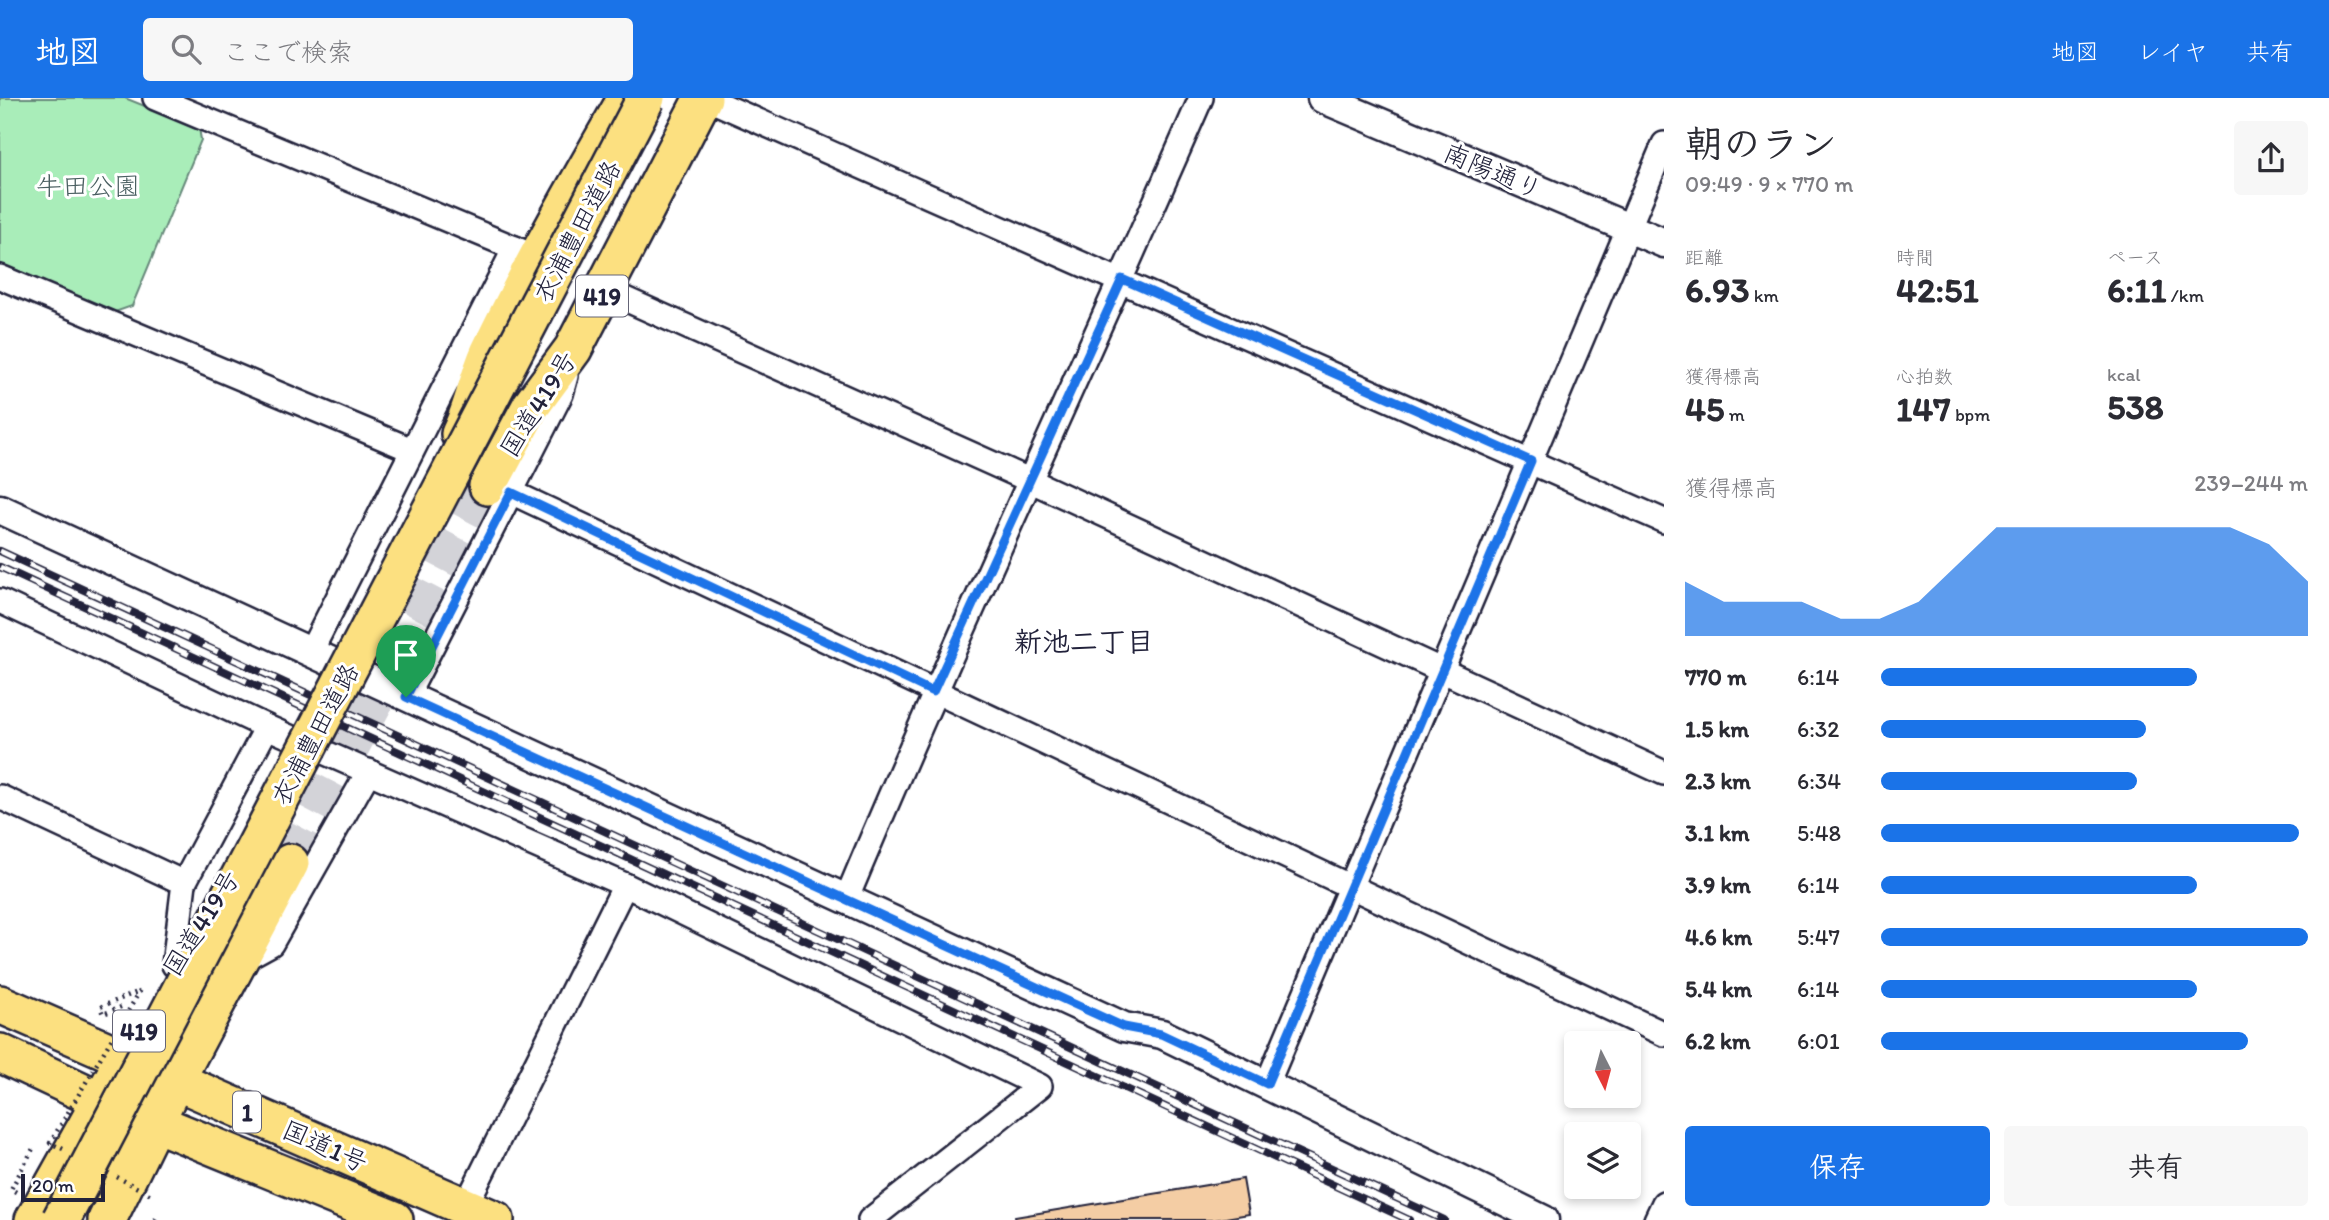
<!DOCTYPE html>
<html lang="ja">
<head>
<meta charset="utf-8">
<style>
  body { margin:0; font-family:Itim,"Klee One",sans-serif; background:#f7f7f7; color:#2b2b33; height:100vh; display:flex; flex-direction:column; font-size:26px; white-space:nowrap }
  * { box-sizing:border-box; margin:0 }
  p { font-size:23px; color:#7c7c81 }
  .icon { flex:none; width:38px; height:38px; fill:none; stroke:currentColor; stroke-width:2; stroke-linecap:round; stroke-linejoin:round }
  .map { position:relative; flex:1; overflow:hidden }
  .sheet { display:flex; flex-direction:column; background:#fff; width:665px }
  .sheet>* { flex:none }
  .needle { width:46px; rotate:174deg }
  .fabs { position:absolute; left:1564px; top:933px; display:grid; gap:14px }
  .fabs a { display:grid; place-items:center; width:77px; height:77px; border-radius:7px; background:#fff; box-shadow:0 4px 10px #0003; font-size:35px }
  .scale { position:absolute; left:21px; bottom:18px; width:84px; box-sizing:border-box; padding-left:7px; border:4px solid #22223b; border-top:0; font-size:19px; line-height:24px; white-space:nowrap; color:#22223b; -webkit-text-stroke:5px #fff; paint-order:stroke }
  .pin { position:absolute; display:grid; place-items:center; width:60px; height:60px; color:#fff; margin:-72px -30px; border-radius:50% 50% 50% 0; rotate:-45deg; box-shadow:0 0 7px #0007 }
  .pin .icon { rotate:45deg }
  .round { display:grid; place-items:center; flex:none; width:74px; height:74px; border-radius:7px; background:#f7f7f7 }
  .head { display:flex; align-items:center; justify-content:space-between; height:119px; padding:0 21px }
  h1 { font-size:38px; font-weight:800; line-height:52px }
  .figures { display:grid; grid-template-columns:repeat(3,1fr); gap:10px; height:119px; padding:7px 21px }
  .figures div { display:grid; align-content:center }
  .figures b { font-size:35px; font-weight:800 }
  .figures small { font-size:19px; font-weight:400 }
  .figures p { font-size:19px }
  .chart { height:196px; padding:14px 21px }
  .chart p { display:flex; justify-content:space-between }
  .chart svg { width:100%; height:126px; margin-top:7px; fill:#1a73e8; opacity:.7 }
  .primary-button { display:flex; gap:14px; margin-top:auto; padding:14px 21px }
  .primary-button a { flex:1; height:80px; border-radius:7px; background:#1a73e8; color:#fff; font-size:28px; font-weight:800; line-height:80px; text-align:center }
  .primary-button a+a { background:#f7f7f7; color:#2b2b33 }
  ul { padding:0 21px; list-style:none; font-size:23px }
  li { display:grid; grid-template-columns:112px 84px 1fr; align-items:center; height:52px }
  li i { height:18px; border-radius:9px; background:#1a73e8 }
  header { display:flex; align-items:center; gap:42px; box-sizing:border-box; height:98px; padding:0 35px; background:#1a73e8; color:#fff }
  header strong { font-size:33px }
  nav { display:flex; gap:38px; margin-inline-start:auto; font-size:24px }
  .search { width:490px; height:63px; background:#f7f7f7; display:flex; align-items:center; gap:18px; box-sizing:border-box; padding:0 24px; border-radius:7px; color:#7c7c81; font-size:26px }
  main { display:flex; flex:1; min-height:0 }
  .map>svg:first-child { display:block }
  .green { fill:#a9edb9; stroke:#66887a; stroke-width:2 }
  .building { fill:#f4cda4; stroke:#22223b; stroke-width:2 }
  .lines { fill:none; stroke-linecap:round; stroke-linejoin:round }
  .trunk-tunnel { stroke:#d3d3d8; stroke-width:37; stroke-dasharray:37 18; stroke-linecap:butt }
  .minor-casing { stroke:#22223b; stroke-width:28 }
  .tertiary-casing { stroke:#22223b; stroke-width:33 }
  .trunk-casing { stroke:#22223b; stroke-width:42 }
  .path { stroke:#22223b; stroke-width:4.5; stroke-dasharray:2 5; stroke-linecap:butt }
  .minor { stroke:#fff; stroke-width:23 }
  .tertiary { stroke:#fff; stroke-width:28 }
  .trunk { stroke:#fce080; stroke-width:37 }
  .rail-casing { stroke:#22223b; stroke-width:8 }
  .rail { stroke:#fff; stroke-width:5; stroke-dasharray:16; stroke-linecap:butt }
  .trunk-bridge-casing { stroke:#22223b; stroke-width:42; stroke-linecap:butt }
  .path-bridge { stroke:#22223b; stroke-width:4.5; stroke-dasharray:2 5; stroke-linecap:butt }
  .trunk-bridge { stroke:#fce080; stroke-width:37 }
  .route-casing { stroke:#fff; stroke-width:14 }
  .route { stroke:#1a73e8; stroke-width:9 }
  .labels { text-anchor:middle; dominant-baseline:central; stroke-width:6; stroke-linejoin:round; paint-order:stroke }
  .shield { fill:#fff; stroke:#646476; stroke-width:2 }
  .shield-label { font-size:24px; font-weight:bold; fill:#22223b }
  .street-label { font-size:26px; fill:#22223b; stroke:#fff }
  .park-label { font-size:26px; fill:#4a5f61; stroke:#fff }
  .neighbourhood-label { font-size:28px; font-weight:bold; fill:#22223b; stroke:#fff }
</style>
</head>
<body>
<header>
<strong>地図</strong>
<div class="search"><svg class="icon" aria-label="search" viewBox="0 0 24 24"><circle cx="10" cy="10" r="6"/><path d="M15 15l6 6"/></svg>ここで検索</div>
<nav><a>地図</a><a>レイヤ</a><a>共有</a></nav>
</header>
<main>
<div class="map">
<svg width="1664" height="1122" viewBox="0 0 1664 1122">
  <rect width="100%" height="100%" fill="#fff"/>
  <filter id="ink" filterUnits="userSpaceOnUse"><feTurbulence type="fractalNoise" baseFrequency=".0143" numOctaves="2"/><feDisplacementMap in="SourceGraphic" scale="14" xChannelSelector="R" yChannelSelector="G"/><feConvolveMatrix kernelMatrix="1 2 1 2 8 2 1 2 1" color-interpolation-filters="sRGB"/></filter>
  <g filter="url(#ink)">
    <path class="green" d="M0,0H125L199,30L201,42L132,208L115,214L0,168Z"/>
    <path class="building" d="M1243,1081L1249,1116L1214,1122H1016L1015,1119Z"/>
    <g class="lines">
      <path class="trunk-tunnel" d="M290,765L488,388"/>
      <defs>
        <g id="minor">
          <path d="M155,0L529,156"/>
          <path d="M706,0L1664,423"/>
          <path d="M0,179L412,352"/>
          <path d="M605,192L1029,382L1664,675"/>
          <path d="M511,394L561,296L566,278"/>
          <path d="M0,503L267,629L625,787L1040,988L870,1122"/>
          <path d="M310,555L515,150"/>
          <path d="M406,599L511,394L1664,936"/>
          <path d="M0,699L184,785L267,629"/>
          <path d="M846,802C959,532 1084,268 1201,0"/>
          <path d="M240,863L271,846L369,673"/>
          <path d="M174,867L184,785"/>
          <path d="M1267,986L1664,46"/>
          <path d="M465,1109L625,787"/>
          <path d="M1656,1122L1664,1105"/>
        </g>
        <g id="tertiary">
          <path d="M1322,0L1664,145"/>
          <path d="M0,411L1124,929L1162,936L1544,1122"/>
        </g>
        <g id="trunk">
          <path d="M460,336C473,310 477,282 489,255C531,167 578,85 627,0"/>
          <path d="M488,388L531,308L573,251L703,0"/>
          <path d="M0,906L495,1122"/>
          <path d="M0,955L102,1003L394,1122"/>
          <path d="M34,1122L131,949"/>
          <path d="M107,1122L175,983L290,765"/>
        </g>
      </defs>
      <use href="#minor" class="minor-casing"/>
      <use href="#tertiary" class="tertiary-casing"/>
      <use href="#trunk" class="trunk-casing"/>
      <g class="path">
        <path d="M121,909L103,916L100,909L140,893"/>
        <path d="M16,1094L11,1091L35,1047"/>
        <path d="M155,1122L158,1117"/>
      </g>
      <use href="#minor" class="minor"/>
      <use href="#tertiary" class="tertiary"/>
      <use href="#trunk" class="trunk"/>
      <defs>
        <g id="rail">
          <path d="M0,453L1444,1122"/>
          <path d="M0,469L1409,1122"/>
        </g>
      </defs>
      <use href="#rail" class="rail-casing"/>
      <use href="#rail" class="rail"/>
      <defs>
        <path id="trunk-bridge" d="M61,1122L646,0"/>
      </defs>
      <use href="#trunk-bridge" class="trunk-bridge-casing"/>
      <g class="path-bridge">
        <path d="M63,1051L50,1045L140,893"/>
        <path d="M117,1079L151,1097"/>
      </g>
      <use href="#trunk-bridge" class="trunk-bridge"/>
    </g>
  </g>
  <g class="lines" filter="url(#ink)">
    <defs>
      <path id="route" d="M1122,181L1531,363L1267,986L1161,936L1124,929L406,599L511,394L933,594Z"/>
    </defs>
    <use href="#route" class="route-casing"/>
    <use href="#route" class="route"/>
  </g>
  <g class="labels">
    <g class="shield">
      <rect x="576" y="177.5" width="52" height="41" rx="5"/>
      <rect x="113" y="912.5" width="52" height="41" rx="5"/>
      <rect x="233" y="993.5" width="28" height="41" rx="5"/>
    </g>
    <g class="shield-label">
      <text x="602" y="198">419</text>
      <text x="139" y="933">419</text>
      <text x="247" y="1014">1</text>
    </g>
    <g class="street-label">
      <text transform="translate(1493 73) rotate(23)">南陽通り</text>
      <text transform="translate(577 133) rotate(-62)">衣浦豊田道路</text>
      <text transform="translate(538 306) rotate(-58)">国道419号</text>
      <text transform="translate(315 636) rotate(-62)">衣浦豊田道路</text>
      <text transform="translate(201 825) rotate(-58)">国道419号</text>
      <text transform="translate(325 1048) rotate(24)">国道1号</text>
    </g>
    <g class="park-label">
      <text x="88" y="88">牛田公園</text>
    </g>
    <g class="neighbourhood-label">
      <text x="1084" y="543">新池二丁目</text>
    </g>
  </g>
</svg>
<div class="fabs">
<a><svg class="needle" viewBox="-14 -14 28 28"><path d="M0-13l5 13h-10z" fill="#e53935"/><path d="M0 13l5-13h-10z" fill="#7c7c81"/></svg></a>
<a><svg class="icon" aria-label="layers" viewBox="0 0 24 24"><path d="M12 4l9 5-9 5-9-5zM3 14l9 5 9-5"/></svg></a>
</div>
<div class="scale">20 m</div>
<div class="pin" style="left:406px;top:599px;background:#1e9e55"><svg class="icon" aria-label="arrive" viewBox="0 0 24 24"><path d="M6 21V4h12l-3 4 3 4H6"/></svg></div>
</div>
<section class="sheet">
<div class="head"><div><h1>朝のラン</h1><p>09:49 · 9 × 770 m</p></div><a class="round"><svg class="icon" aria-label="share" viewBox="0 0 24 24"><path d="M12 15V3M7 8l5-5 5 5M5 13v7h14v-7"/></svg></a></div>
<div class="figures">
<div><p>距離</p><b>6.93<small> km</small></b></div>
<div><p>時間</p><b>42:51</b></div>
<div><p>ペース</p><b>6:11<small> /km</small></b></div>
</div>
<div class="figures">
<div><p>獲得標高</p><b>45<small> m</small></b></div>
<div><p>心拍数</p><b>147<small> bpm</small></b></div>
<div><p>kcal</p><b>538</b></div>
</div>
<div class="chart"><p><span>獲得標高</span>239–244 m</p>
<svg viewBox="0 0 160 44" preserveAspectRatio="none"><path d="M0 44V25L10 32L20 32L30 32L40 38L50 38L60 32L70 19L80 6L90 6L100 6L110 6L120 6L130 6L140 6L150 12L160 25V44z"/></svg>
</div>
<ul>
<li><b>770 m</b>6:14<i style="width:74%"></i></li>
<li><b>1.5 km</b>6:32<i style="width:62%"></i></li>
<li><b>2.3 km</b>6:34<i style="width:60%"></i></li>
<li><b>3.1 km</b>5:48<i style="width:98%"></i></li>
<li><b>3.9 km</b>6:14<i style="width:74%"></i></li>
<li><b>4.6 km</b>5:47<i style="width:100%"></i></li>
<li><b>5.4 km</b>6:14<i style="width:74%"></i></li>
<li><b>6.2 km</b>6:01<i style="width:86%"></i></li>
</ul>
<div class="primary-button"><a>保存</a><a>共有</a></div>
</section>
</main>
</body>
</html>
